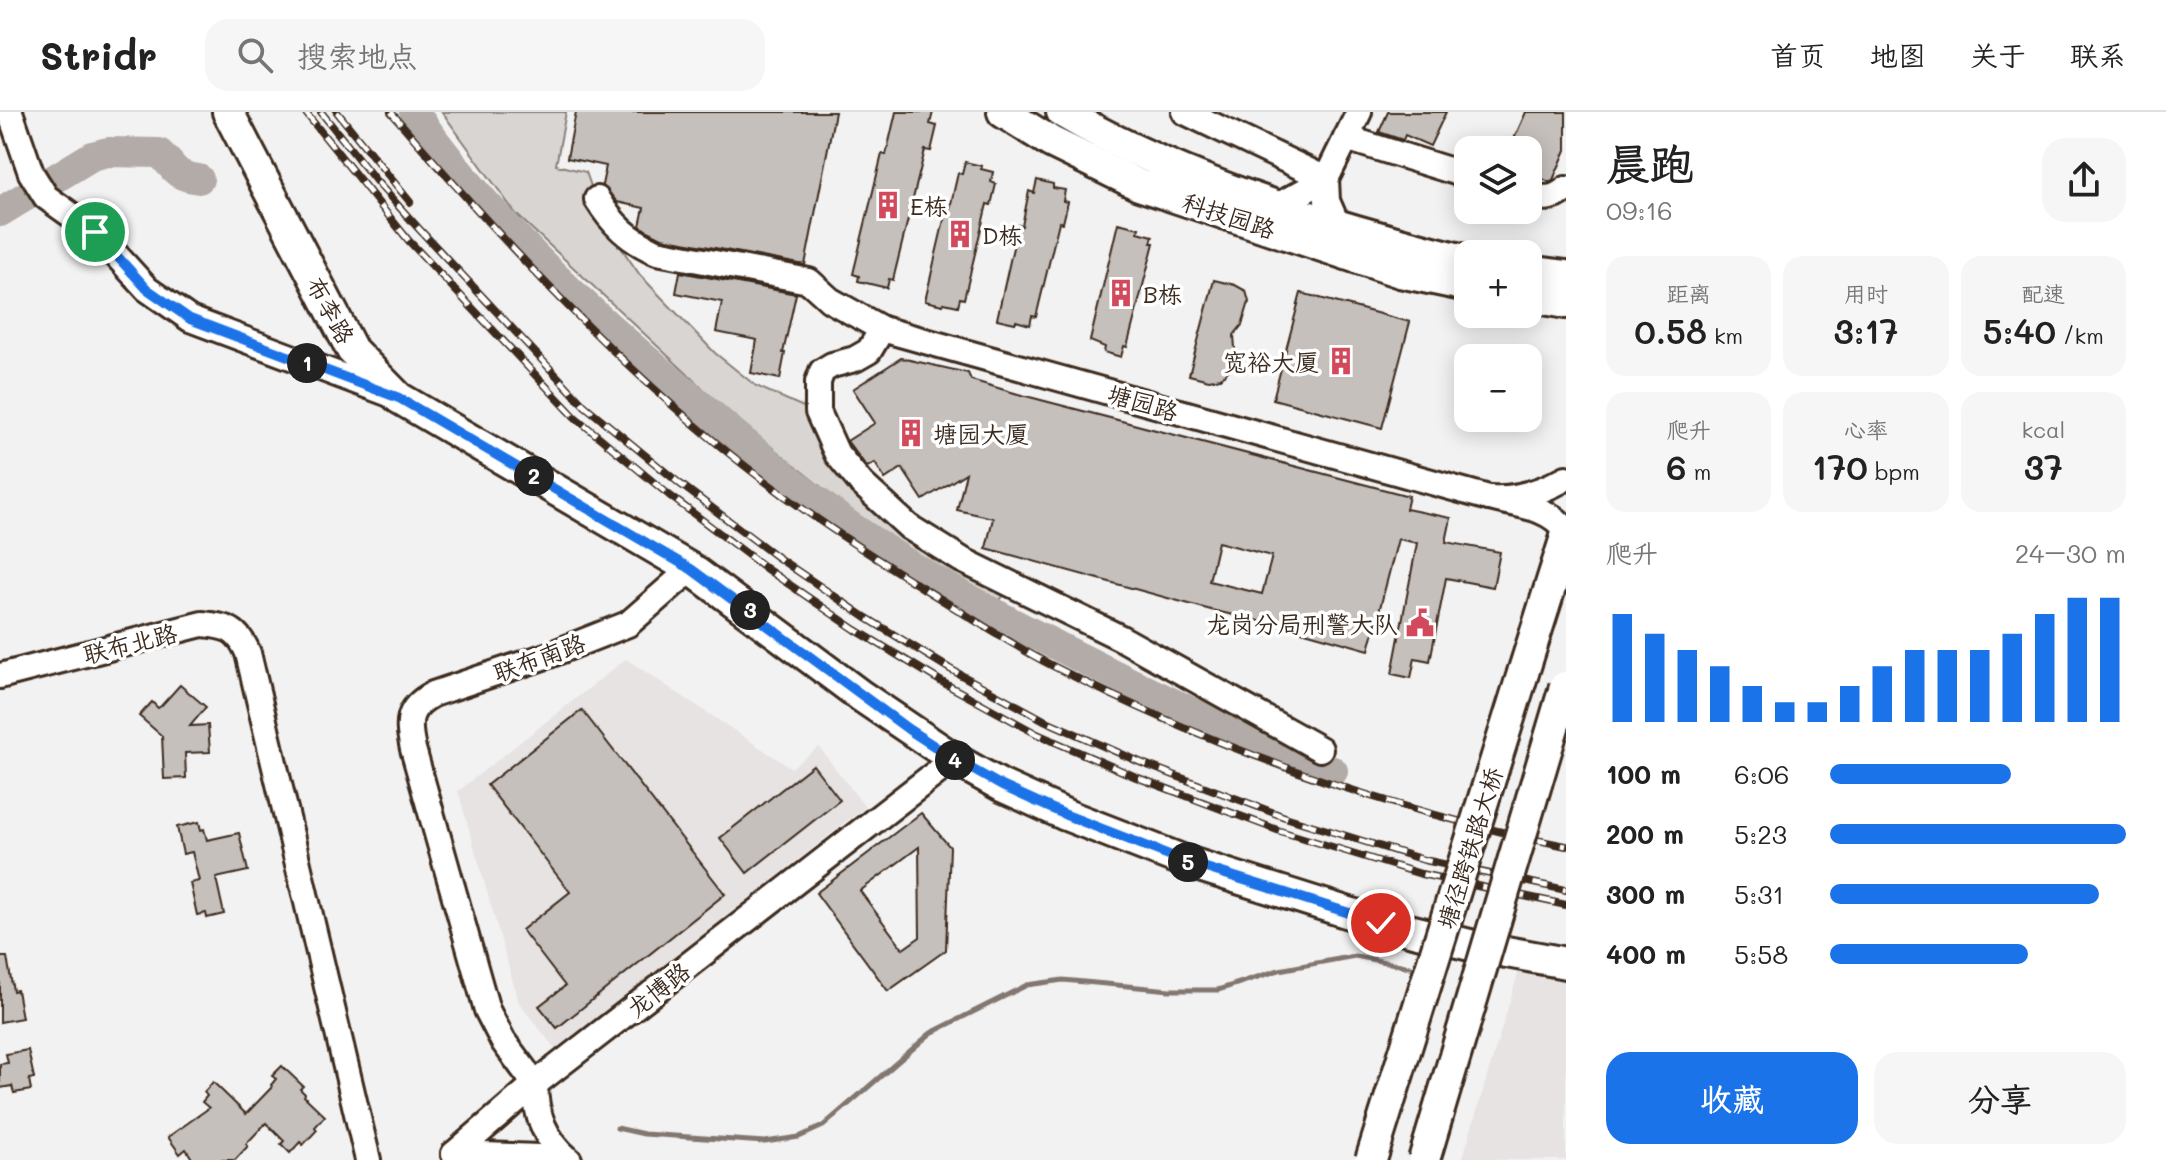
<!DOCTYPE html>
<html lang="zh">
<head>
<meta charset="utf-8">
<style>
  body { margin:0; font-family:Mali,"LXGW WenKai TC",sans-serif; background:#f6f6f6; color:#222; height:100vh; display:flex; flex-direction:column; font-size:30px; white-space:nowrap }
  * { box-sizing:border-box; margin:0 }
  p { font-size:26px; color:#767676 }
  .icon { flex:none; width:44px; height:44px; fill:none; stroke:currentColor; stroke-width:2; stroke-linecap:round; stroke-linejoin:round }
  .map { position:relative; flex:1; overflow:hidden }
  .sheet { display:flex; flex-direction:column; background:#fff; width:600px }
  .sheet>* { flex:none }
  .tools { position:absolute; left:1454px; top:24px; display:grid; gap:16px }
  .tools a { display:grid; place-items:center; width:88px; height:88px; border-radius:16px; background:#fff; box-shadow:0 4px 20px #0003; font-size:40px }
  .pin { position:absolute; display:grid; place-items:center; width:68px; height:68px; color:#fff; margin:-34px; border:4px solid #fff; border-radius:50%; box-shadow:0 2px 8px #0007 }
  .km { position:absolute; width:40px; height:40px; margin:-20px; border-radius:50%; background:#222; color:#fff; font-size:22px; line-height:40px; text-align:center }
  .round { display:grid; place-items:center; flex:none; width:84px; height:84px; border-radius:24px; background:#f6f6f6 }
  .overview { display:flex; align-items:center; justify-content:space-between; height:136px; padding:0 40px }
  h1 { font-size:44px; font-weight:600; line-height:60px }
  .stats { display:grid; grid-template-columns:repeat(3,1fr); gap:12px; height:136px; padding:8px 40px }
  .stats div { display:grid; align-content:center; border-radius:20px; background:#f6f6f6; text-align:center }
  .stats b { font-size:34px; font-weight:600 }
  .stats small { font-size:22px; font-weight:400 }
  .stats p { font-size:22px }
  .chart { height:224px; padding:16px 40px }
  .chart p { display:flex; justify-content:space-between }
  .chart svg { width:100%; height:144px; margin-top:8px; stroke:#1a73e8; stroke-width:6 }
  .action { display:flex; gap:16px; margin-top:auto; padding:16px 40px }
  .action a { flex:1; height:92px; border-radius:24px; background:#1a73e8; color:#fff; font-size:32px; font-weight:600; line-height:92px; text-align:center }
  .action a+a { background:#f6f6f6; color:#222 }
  ul { padding:0 40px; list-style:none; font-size:26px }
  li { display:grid; grid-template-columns:128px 96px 1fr; align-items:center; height:60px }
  li i { height:20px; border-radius:10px; background:#1a73e8 }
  header { display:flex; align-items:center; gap:48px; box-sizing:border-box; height:112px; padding:0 40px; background:#fff; border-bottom:2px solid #e0e0e0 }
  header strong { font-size:38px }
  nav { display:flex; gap:44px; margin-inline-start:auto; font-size:28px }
  .search { width:560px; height:72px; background:#f6f6f6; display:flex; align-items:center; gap:20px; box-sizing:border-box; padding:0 28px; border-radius:24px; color:#767676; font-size:30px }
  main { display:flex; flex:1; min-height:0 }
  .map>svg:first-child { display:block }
  .built { fill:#e6e3e2 }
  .green { fill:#d8d5d2; stroke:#8a8078; stroke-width:2 }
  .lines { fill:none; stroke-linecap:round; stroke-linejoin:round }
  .stream { stroke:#827770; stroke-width:5 }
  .river { stroke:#b2aba7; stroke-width:30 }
  .building { fill:#c6c0bd; stroke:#3b2a1e; stroke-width:2; fill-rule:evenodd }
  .minor-casing { stroke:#3b2a1e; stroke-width:30 }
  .major-casing { stroke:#3b2a1e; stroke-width:36 }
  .minor { stroke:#fff; stroke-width:24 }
  .major { stroke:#fff; stroke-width:30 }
  .rail-casing { stroke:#3b2a1e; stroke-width:8 }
  .rail { stroke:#fff; stroke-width:5; stroke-dasharray:15; stroke-linecap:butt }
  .major-bridge-casing { stroke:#3b2a1e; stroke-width:36; stroke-linecap:butt }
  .major-bridge { stroke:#fff; stroke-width:30 }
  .route-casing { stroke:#fff; stroke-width:16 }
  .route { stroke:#1a73e8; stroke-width:10 }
  .labels { text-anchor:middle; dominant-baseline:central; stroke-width:7; stroke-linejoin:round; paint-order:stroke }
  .poi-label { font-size:24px; fill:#3b2a1e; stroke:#fff; text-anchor:start }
  .street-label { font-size:24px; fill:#3b2a1e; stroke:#fff }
</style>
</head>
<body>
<header>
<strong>Stridr</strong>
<div class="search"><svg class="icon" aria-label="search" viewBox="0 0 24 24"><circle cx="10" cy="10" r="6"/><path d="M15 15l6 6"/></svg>搜索地点</div>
<nav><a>首页</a><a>地图</a><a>关于</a><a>联系</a></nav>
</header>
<main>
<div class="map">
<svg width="1566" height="1048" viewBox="0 0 1566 1048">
  <rect width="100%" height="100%" fill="#f3f2f2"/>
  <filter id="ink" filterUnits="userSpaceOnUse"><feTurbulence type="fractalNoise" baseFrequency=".0125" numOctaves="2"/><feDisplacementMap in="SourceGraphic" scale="16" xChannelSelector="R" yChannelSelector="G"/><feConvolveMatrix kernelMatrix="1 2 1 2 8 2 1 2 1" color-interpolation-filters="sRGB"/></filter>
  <g filter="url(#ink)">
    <g class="built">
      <path d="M626,547L791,656L819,635L865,695L556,938L519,891L458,679Z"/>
      <path d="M1520,855L1566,860V1048H1476L1463,1045Z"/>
    </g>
    <path class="green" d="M442,0H566L556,53L586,60L604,111L640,163L715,241L756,274L808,297L827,348L1005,482L995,494L846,395L727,299L516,102Z"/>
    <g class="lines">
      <path class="stream" d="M617,1016L644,1022L765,1030L799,1025L823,1014L931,921L1027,873L1063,868L1170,878H1218L1279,858L1355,844L1420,857"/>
      <g class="river">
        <path d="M414,0C489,108 585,197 686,281C730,318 774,357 820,392C902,455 994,502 1085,548C1167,589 1247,628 1333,659"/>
        <path d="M0,100L92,44L108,40L159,41C177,56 171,63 199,67"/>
      </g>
    </g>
    <g class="building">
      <path d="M576,0H835L805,153L662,126L646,118L640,114L644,96L617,90L602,73L606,54L567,46Z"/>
      <path d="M896,0H933L930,12L937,14L931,39L925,38L893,168L889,167L887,176L858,169L859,164L853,162L882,42L886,43Z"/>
      <path d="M1388,0H1446L1430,34L1405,23L1403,28L1379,20Z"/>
      <path d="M1526,0H1566V38L1553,68L1549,70L1528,60V38H1509Z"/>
      <path d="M965,50L982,54L981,57L993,60L991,70L996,72L991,93L987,92L964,187L960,186L958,194L944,191L943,193L925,189L947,95L950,96L958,61L962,62Z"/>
      <path d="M1037,68L1053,72V76L1065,78L1063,89L1068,90L1063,111L1059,110L1036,205L1032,204L1030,213L1016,209L1015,211L997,207L1018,113L1022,114L1029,79L1034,81Z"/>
      <path d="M1118,111L1139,116L1138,120L1153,124L1151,131H1154L1127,235L1124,234L1121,245L1104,240L1105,235L1090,229Z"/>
      <path d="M680,160L796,182L783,241H785L780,267L751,261L757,228L716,220L722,190L676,181Z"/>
      <path d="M1214,168L1235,173L1246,179L1249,190L1242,213L1234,223L1235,236L1229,258L1221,266L1209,268L1189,263Z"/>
      <path d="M1301,181L1410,210L1382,316L1273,287Z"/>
      <path d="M901,246L968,261L971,268L1018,282L1409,384L1406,397L1451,406L1446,430L1500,440L1493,475L1446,466L1430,549L1415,546L1411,566L1392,562L1417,431L1398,427L1369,538L1287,515L1211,498L986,436L993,406L957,398L966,361L923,388L902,356L885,367L875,351L867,355L847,329L875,311L853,277ZM1218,430L1272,444L1262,482L1209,469Z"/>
      <path d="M180,573L206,595L190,614L208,613L210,640L185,641L186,666L164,667L162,624L139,604L152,590L158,596L161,594Z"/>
      <path d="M582,598L725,782L557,916L539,894L565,874L522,818L570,780L487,673Z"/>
      <path d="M813,653L840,688L747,761L720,726Z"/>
      <path d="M921,701L950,735L946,838L888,879L816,781ZM919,735L920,825L903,837L860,779Z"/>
      <path d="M199,710L201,718L204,717L207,728L239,721L248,759L216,766L224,802L207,806L206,801L197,803L190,771L199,769L192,740L183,742L177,715Z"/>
      <path d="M0,845H7L13,879L17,878L22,906L0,910Z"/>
      <path d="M28,938L34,966L29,967L31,978L14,981L12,974L0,976V952L8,951L6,942Z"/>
      <path d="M282,954L303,974L300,977L305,982L304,984L325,1004L315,1015L317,1018L303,1033L300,1030L290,1041L281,1032L284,1029L266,1011L246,1032L248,1034L235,1048H193L186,1037L180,1042L168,1025L209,996L202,990L207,984L204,980L213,970L246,1002L272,975L271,973L276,967L272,964Z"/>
    </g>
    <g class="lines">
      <defs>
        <g id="minor">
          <path d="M10,0L31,61L46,85L95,120L147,177L190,207L395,284"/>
          <path d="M1185,0L1326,67"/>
          <path d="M1346,26L1468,64"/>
          <path d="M1528,83C1543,87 1554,88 1566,77"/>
          <path d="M597,87C612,112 630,129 657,140L809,169L830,188L882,217L1489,386"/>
          <path d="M1279,93L1326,67"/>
          <path d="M1337,112L1327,89L1326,67L1359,0"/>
          <path d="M882,217L869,239L855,247L832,253L822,259L818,270V300L837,342L861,371L909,415L962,448L1121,526L1320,637"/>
          <path d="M1566,366C1543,379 1515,388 1489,386C1516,393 1550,394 1566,419"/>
          <path d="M0,564L202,512C227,514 238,517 248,541L368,1048"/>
          <path d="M535,972L503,929L487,898L413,637C407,609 407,596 433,582L549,543L628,512L691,457"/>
          <path d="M535,972C535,1003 545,1028 569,1048"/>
          <path d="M454,1042L535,972L954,647"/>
          <path d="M454,1042L566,1046"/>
        </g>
        <g id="major">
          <path d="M228,0L352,238L399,286L691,457L861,584L954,647L1002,674L1066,703L1187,750L1381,811L1474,834L1566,851"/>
          <path d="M1003,0L1051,30L1139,73L1400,160L1468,174"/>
          <path d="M1062,0C1186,72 1329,114 1468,149"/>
          <path d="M1528,159L1566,164"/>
          <path d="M1528,184L1566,191"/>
          <path d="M1523,561L1566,425"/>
        </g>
      </defs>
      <use href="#minor" class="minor-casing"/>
      <use href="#major" class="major-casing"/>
      <use href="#minor" class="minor"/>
      <use href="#major" class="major"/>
      <defs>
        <g id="rail">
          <path d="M305,0L409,129L575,305L669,383L768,458L856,518L942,570L1037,622L1136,665L1280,719L1421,762L1566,793"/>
          <path d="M321,0L376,69L420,118L585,294L679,371L777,445L865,505L950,557L1044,608L1142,651L1285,705L1424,748L1566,778"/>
          <path d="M337,0L410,90"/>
          <path d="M391,0C491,116 596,231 714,329C780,384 851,431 923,476C965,502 1007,530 1051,553C1213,636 1388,698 1566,734"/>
        </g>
      </defs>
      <use href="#rail" class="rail-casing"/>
      <use href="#rail" class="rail"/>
      <defs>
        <g id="major-bridge">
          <path d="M1371,1048L1523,561"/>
          <path d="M1424,1048L1565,575"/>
        </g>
      </defs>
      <use href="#major-bridge" class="major-bridge-casing"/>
      <use href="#major-bridge" class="major-bridge"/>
    </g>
  </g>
  <g class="lines" filter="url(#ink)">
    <defs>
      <path id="route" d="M95,120L147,177L190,207L399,286L691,457L908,617L954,647L1002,674L1066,703L1187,750L1381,811"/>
    </defs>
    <use href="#route" class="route-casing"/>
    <use href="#route" class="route"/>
  </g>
  <defs>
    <symbol id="building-bare" viewBox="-9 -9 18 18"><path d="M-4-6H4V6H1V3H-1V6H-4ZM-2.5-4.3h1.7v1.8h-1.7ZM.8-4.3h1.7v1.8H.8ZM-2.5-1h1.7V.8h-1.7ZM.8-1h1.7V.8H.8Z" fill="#d1495b" stroke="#fff" stroke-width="2.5" paint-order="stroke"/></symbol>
    <symbol id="civic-bare" viewBox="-9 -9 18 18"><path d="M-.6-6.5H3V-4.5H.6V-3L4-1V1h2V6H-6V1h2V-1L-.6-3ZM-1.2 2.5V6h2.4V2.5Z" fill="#d1495b" stroke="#fff" stroke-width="2.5" paint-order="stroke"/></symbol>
  </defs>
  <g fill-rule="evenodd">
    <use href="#building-bare" x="868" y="73" width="40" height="40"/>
    <use href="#building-bare" x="940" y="102" width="40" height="40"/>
    <use href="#building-bare" x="1101" y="161" width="40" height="40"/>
    <use href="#building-bare" x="1321" y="229" width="40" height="40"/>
    <use href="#building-bare" x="891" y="301" width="40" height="40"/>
    <use href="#civic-bare" x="1400" y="491" width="40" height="40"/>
  </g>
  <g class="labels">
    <g class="poi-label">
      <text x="910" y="93">E栋</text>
      <text x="982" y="122">D栋</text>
      <text x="1143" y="181">B栋</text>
      <text x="1319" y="249" text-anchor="end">宽裕大厦</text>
      <text x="933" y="321">塘园大厦</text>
      <text x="1398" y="511" text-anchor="end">龙岗分局刑警大队</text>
    </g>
    <g class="street-label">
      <text transform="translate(1229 103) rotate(18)">科技园路</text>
      <text transform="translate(331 198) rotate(61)">布李路</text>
      <text transform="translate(1143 290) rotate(16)">塘园路</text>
      <text transform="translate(130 531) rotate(-14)">联布北路</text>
      <text transform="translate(539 545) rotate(-20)">联布南路</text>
      <text transform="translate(1469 736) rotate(-73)">塘径跨铁路大桥</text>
      <text transform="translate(658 877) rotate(-38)">龙博路</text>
    </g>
  </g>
</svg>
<div class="tools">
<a><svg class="icon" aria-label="layers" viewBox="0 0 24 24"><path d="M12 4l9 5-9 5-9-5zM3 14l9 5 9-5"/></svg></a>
<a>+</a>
<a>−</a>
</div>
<div class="pin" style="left:95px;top:120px;background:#1e9e55"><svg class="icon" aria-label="arrive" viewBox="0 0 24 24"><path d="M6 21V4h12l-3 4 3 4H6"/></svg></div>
<div class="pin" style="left:1381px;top:811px;background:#d93025"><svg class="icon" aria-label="check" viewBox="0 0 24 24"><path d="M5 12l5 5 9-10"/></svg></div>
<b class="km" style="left:307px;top:251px">1</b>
<b class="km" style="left:534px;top:364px">2</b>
<b class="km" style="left:750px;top:498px">3</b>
<b class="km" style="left:955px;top:648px">4</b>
<b class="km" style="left:1188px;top:750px">5</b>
</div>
<section class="sheet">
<div class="overview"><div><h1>晨跑</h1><p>09:16</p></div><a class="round"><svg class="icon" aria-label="share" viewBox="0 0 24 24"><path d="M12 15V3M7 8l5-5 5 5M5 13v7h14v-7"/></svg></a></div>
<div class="stats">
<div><p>距离</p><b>0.58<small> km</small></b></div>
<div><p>用时</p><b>3:17</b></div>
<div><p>配速</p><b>5:40<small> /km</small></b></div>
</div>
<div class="stats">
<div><p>爬升</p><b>6<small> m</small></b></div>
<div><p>心率</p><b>170<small> bpm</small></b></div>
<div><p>kcal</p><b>37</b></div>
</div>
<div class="chart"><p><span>爬升</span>24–30 m</p>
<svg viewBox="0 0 160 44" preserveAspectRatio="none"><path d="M5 44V11M15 44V17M25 44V22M35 44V27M45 44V33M55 44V38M65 44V38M75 44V33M85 44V27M95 44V22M105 44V22M115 44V22M125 44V17M135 44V11M145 44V6M155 44V6"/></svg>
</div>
<ul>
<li><b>100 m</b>6:06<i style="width:61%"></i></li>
<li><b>200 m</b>5:23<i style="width:100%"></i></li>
<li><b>300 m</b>5:31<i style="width:91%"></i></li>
<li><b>400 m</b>5:58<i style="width:67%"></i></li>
</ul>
<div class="action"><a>收藏</a><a>分享</a></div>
</section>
</main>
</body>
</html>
